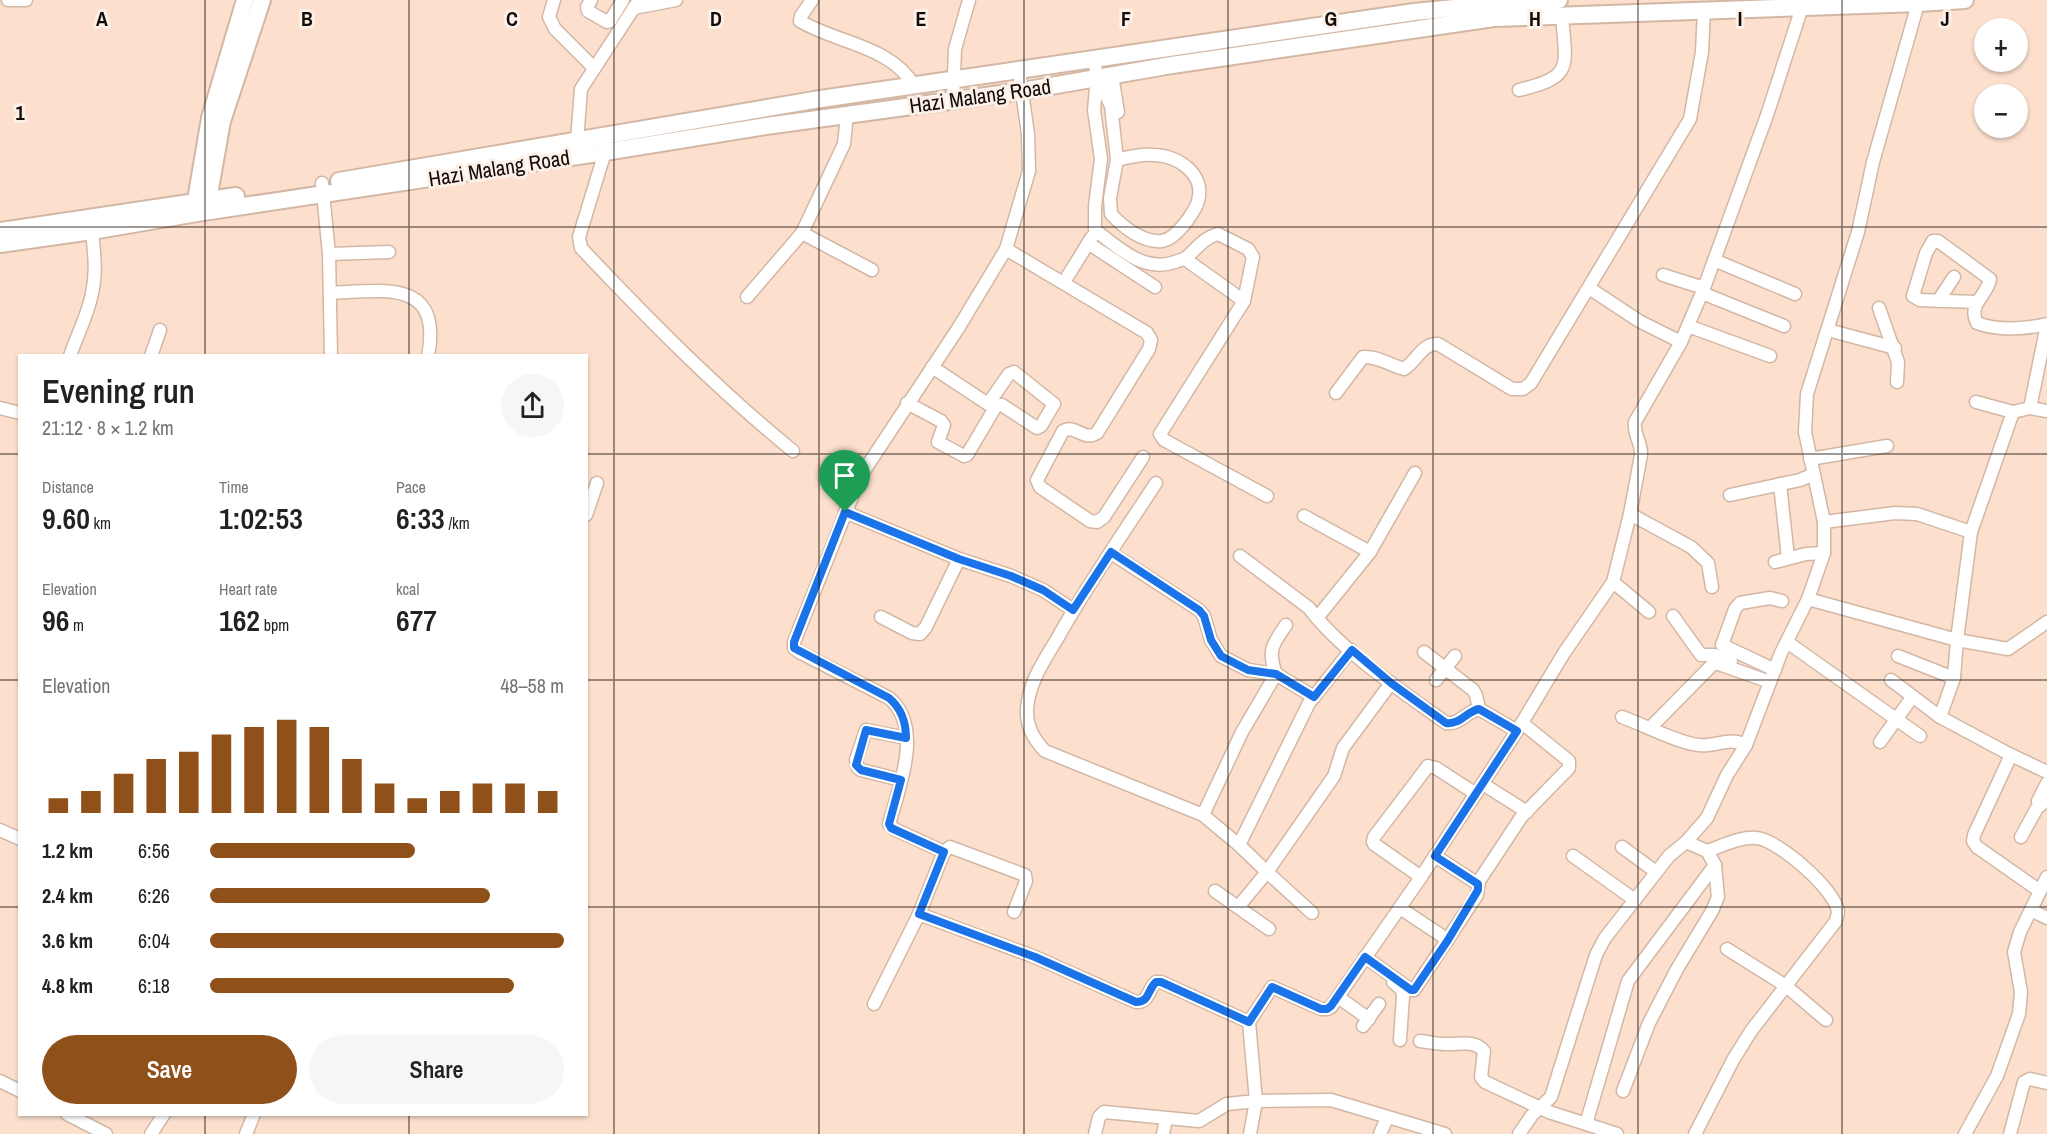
<!DOCTYPE html>
<html lang="en">
<head>
<meta charset="utf-8">
<style>
  body { margin:0; font-family:"Archivo Narrow",sans-serif; background:#f6f6f6; color:#222; height:100vh; display:flex; flex-direction:column; font-size:22px; white-space:nowrap }
  * { box-sizing:border-box; margin:0 }
  p { font-size:20px; color:#767676 }
  .icon { flex:none; width:33px; height:33px; fill:none; stroke:currentColor; stroke-width:2; stroke-linecap:round; stroke-linejoin:round }
  .map { position:relative; flex:1; overflow:hidden }
  .details { position:absolute; left:18px; top:354px; width:570px; height:762px; display:flex; flex-direction:column; background:#fff; border-radius:0px; box-shadow:0 2px 4px #0004 }
  .details>* { flex:none }
  .tools { position:absolute; left:1974px; top:18px; display:grid; gap:12px }
  .tools a { display:grid; place-items:center; width:54px; height:54px; border-radius:50%; background:#fff; box-shadow:0 2px 4px #0004; font-size:30px }
  .pin { position:absolute; display:grid; place-items:center; width:51px; height:51px; color:#fff; margin:-62px -26px; border-radius:50% 50% 50% 0; rotate:-45deg; box-shadow:0 0 6px #0007 }
  .pin .icon { rotate:45deg }
  .round { display:grid; place-items:center; flex:none; width:63px; height:63px; border-radius:32px; background:#f6f6f6 }
  .summary { display:flex; align-items:center; justify-content:space-between; height:102px; padding:0 24px }
  h1 { font-size:33px; font-weight:600; line-height:45px }
  .stats { display:grid; grid-template-columns:repeat(3,1fr); gap:9px; height:102px; padding:6px 24px }
  .stats div { display:grid; align-content:center }
  .stats b { font-size:30px; font-weight:600 }
  .stats small { font-size:16px; font-weight:400 }
  .stats p { font-size:16px }
  .chart { height:168px; padding:12px 24px }
  .chart p { display:flex; justify-content:space-between }
  .chart svg { width:100%; height:108px; margin-top:6px; stroke:#90501a; stroke-width:6 }
  .button { display:flex; gap:12px; margin-top:auto; padding:12px 24px }
  .button a { flex:1; height:69px; border-radius:36px; background:#90501a; color:#fff; font-size:24px; font-weight:600; line-height:69px; text-align:center }
  .button a+a { background:#f6f6f6; color:#222 }
  ul { padding:0 24px; list-style:none; font-size:20px }
  li { display:grid; grid-template-columns:96px 72px 1fr; align-items:center; height:45px }
  li i { height:15px; border-radius:8px; background:#90501a }
  .map>svg:first-child { display:block }
  .lines { fill:none; stroke-linecap:round; stroke-linejoin:round }
  .street-casing { stroke:#d3b7a5; stroke-width:15 }
  .secondary-casing { stroke:#d3b7a5; stroke-width:20 }
  .street { stroke:#fff; stroke-width:12 }
  .secondary { stroke:#fff; stroke-width:16 }
  .route-casing { stroke:#fff; stroke-width:12 }
  .route { stroke:#1a73e8; stroke-width:8 }
  .grid { fill:none; stroke:#140b06; stroke-width:1.5; stroke-opacity:0.55 }
  .labels { text-anchor:middle; dominant-baseline:central; stroke-width:6; stroke-linejoin:round; paint-order:stroke }
  .street-label { font-size:21px; fill:#140b06; stroke:#fcf1e9 }
  .grid-label { font-size:20px; text-anchor:middle; font-weight:bold; fill:#140b06; stroke:#fcf1e9; stroke-width:6; stroke-linejoin:round; paint-order:stroke }
</style>
</head>
<body>
<div class="map">
<svg width="2047" height="1134" viewBox="0 0 2047 1134">
  <rect width="100%" height="100%" fill="#fce0cd"/>
  <g class="lines">
    <defs>
      <g id="street">
        <path d="M8,0H26"/>
        <path d="M554,0L549,17L555,29L594,68"/>
        <path d="M591,0L587,7L588,11L607,22L610,21L623,0"/>
        <path d="M812,0L801,16L800,21C836,43 892,46 914,86"/>
        <path d="M634,8L676,0"/>
        <path d="M1094,59L1097,77L1111,106L1117,160L1110,198L1111,214C1123,227 1143,243 1162,241C1173,239 1180,229 1187,221C1191,214 1196,209 1198,201C1206,174 1177,155 1154,155C1141,154 1129,157 1117,160"/>
        <path d="M1112,75L1118,112"/>
        <path d="M1097,77L1094,110L1101,159L1095,206V230C1119,248 1144,273 1175,262C1180,260 1184,260 1188,256C1197,248 1205,237 1218,234L1248,249L1253,257L1244,301L1160,434L1164,440L1267,496"/>
        <path d="M1519,90C1574,77 1566,67 1562,16"/>
        <path d="M953,100L955,49L969,0"/>
        <path d="M577,141L581,89L639,0"/>
        <path d="M603,145L605,152L579,237L581,248C649,320 717,389 793,451"/>
        <path d="M322,183L329,254L331,356"/>
        <path d="M802,233L872,270"/>
        <path d="M1088,243L1155,287"/>
        <path d="M1006,249L1147,333L1151,340L1149,349L1097,433C1083,442 1077,424 1063,431L1037,480L1040,487L1090,521L1097,522L1104,517L1143,457"/>
        <path d="M329,254L389,252"/>
        <path d="M1185,259L1244,301"/>
        <path d="M1714,260L1795,294"/>
        <path d="M1663,275L1704,288"/>
        <path d="M1064,282L1092,237"/>
        <path d="M1589,288L1639,321L1681,342"/>
        <path d="M330,293C383,291 443,278 428,356"/>
        <path d="M1702,293L1784,326"/>
        <path d="M747,297L802,233L844,144L847,115"/>
        <path d="M1938,301L1954,277"/>
        <path d="M1976,302L1920,300L1913,296L1926,253L1933,241H1938L1990,279C1988,295 1967,304 1977,323C1998,331 2026,329 2047,324"/>
        <path d="M1879,308L1898,362L1897,382"/>
        <path d="M1688,326L1770,356"/>
        <path d="M1828,330L1895,348"/>
        <path d="M70,356C77,335 88,315 92,293C97,272 94,252 92,231"/>
        <path d="M151,356L160,330"/>
        <path d="M932,367L988,404L1002,405L1037,428L1041,426L1054,404L1014,372L1009,374L988,404"/>
        <path d="M1336,393L1363,357C1378,356 1389,365 1404,369C1417,361 1422,343 1438,344L1512,389H1523L1531,383L1690,119L1702,52L1704,10"/>
        <path d="M907,403L941,421L944,425L938,442L964,456L967,455L996,406"/>
        <path d="M0,408L20,413"/>
        <path d="M2030,408L2047,325"/>
        <path d="M2013,412L2030,408L2047,411"/>
        <path d="M1810,459L1887,446"/>
        <path d="M1156,483C1122,535 1087,585 1057,639C1045,659 1032,678 1028,701C1024,721 1031,737 1045,751L1203,815L1242,732L1276,674"/>
        <path d="M1780,484L1788,558"/>
        <path d="M1730,495L1800,480L1814,474"/>
        <path d="M845,512L959,559L1011,576L1043,590L1073,610"/>
        <path d="M1630,514L1691,547L1708,563L1712,587"/>
        <path d="M586,515L597,483"/>
        <path d="M1304,516L1370,552"/>
        <path d="M1824,522L1895,513L1917,514L1971,532L1957,640L2008,649L2047,622"/>
        <path d="M1971,532L2013,412L1976,402"/>
        <path d="M1111,553L1199,610L1204,616L1211,640L1221,656L1248,670L1276,674L1314,697"/>
        <path d="M1240,556L1309,608C1340,650 1403,692 1446,723C1460,725 1467,711 1479,709L1517,731"/>
        <path d="M1775,562L1806,554L1824,553"/>
        <path d="M1613,582L1649,612"/>
        <path d="M1808,599L1957,640L1954,678L1940,717L2011,755L2047,772"/>
        <path d="M1673,616L1701,655H1715L1731,661"/>
        <path d="M881,617L912,633L920,634L926,627L959,559"/>
        <path d="M1317,618L1370,552L1415,473"/>
        <path d="M1787,642L1920,736"/>
        <path d="M1424,652L1473,690L1476,695L1479,709"/>
        <path d="M1898,656L1954,678"/>
        <path d="M1775,670L1722,645L1735,609L1740,603L1770,598L1782,601"/>
        <path d="M1276,674C1267,650 1273,644 1286,625"/>
        <path d="M1436,680L1455,656"/>
        <path d="M1891,680L1940,717"/>
        <path d="M1622,717C1642,724 1680,744 1699,745C1716,747 1729,736 1746,745"/>
        <path d="M1650,728L1713,664H1719L1770,682"/>
        <path d="M1880,742L1908,703"/>
        <path d="M2011,755L1974,835L1973,841L1977,847L2040,891"/>
        <path d="M901,780L861,770L858,768L856,760L866,730L906,738"/>
        <path d="M1483,784L1527,812"/>
        <path d="M2038,801L2047,783"/>
        <path d="M1203,815L1239,845L1267,872L1334,776L1343,748L1391,683"/>
        <path d="M0,830L20,839"/>
        <path d="M2021,837L2037,808L2041,805L2047,795"/>
        <path d="M1686,842L1707,851C1722,846 1741,836 1757,838C1778,840 1836,890 1838,912C1838,913 1836,920 1836,921L1751,1031L1733,1060L1695,1134"/>
        <path d="M1239,845L1309,703L1351,650"/>
        <path d="M1622,847L1656,872"/>
        <path d="M944,852L894,829L889,824C899,788 924,727 889,698L799,652L794,648V642L860,477L959,327L1006,249L1029,171L1028,134L1019,71"/>
        <path d="M1435,856L1478,884"/>
        <path d="M1573,856L1635,900"/>
        <path d="M1421,877L1374,844L1373,842L1374,837L1428,766L1436,768L1476,794"/>
        <path d="M1215,891L1269,929"/>
        <path d="M1238,907L1267,872L1312,913"/>
        <path d="M1400,908L1448,940"/>
        <path d="M2031,910L2047,918"/>
        <path d="M919,914L944,852L950,847L1025,875L1026,881L1014,912"/>
        <path d="M1727,949L1786,986L1826,1020"/>
        <path d="M1365,957L1411,990H1414L1477,895L1479,881L1522,816L1569,768V761L1522,723"/>
        <path d="M1393,982L1402,990L1403,996L1400,1040"/>
        <path d="M1338,997L1369,1019"/>
        <path d="M874,1004L919,914L1035,957L1136,1002C1150,1002 1147,990 1156,982H1161L1249,1022"/>
        <path d="M1363,1026L1379,1004"/>
        <path d="M1420,1041C1429,1042 1437,1044 1445,1044C1459,1045 1473,1039 1484,1051L1481,1077L1485,1082L1549,1112L1617,1134"/>
        <path d="M0,1081L20,1091"/>
        <path d="M1623,1091L1649,1023L1677,969L1712,911L1718,897L1715,865"/>
        <path d="M67,1114L106,1134"/>
        <path d="M1586,1124L1628,981L1715,865L1707,851"/>
        <path d="M151,1134L164,1114"/>
        <path d="M246,1134L254,1114"/>
        <path d="M1095,1134L1099,1117L1104,1112L1199,1121L1227,1104L1256,1101L1249,1022L1272,987L1321,1009H1327L1331,1007L1421,877L1517,731L1564,653L1613,582L1630,514L1641,455C1642,443 1633,434 1635,422L1681,342L1704,288L1767,115L1804,1"/>
        <path d="M1163,1134L1166,1119"/>
        <path d="M1250,1134L1256,1101L1331,1100L1445,1134"/>
        <path d="M1380,1134L1387,1118"/>
        <path d="M1519,1134L1532,1115L1551,1097L1596,955L1605,938L1669,856L1686,842L1707,818L1727,775L1746,745L1781,653L1808,599L1824,553V522L1805,432L1807,394L1858,232L1873,162L1919,0"/>
        <path d="M1965,1134L1997,1076L2019,1014L2021,992L2014,952L2020,932L2047,877"/>
        <path d="M2010,1134L2024,1082L2030,1079L2047,1083"/>
      </g>
      <g id="secondary">
        <path d="M339,181L814,100L1414,12L1505,3L1559,0"/>
        <path d="M197,209L196,200L210,118L245,0"/>
        <path d="M208,210V200L222,121L262,0"/>
        <path d="M0,231L236,196"/>
        <path d="M0,244L92,231L197,213L605,152L766,126L1022,91L1172,65L1494,18L1919,3L1965,0"/>
      </g>
    </defs>
    <use href="#street" class="street-casing"/>
    <use href="#secondary" class="secondary-casing"/>
    <use href="#street" class="street"/>
    <use href="#secondary" class="secondary"/>
  </g>
  <g class="lines">
    <defs>
      <path id="route" d="M845,512L959,559L1011,576L1043,590L1073,610L1111,552L1199,610L1204,616L1211,640L1221,656L1248,670L1276,674L1314,697L1352,650L1391,683L1446,723C1460,725 1467,711 1479,709L1517,731L1435,856L1478,884V890L1448,940L1414,990H1411L1365,957L1331,1006L1327,1009H1321L1272,987L1249,1022L1161,982H1156C1147,990 1150,1002 1136,1002L1035,957L919,914L944,852L891,828L889,824L901,780L861,770L856,765L866,730L906,738C906,723 901,708 889,698L794,648V642Z"/>
    </defs>
    <use href="#route" class="route-casing"/>
    <use href="#route" class="route"/>
  </g>
  <path class="grid" d="M205,0V356M409,0V356M614,0V1134M819,0V1134M1024,0V1134M1228,0V1134M1433,0V1134M1638,0V1134M1842,0V1134M0,227H2047M0,454H20M586,454H2047M0,680H20M586,680H2047M0,907H20M586,907H2047M205,1114V1134M409,1114V1134"/>
  <g class="labels">
    <g class="street-label">
      <text transform="translate(980 96) rotate(-8)">Hazi Malang Road</text>
      <text transform="translate(499 168) rotate(-9)">Hazi Malang Road</text>
    </g>
  </g>
  <g class="grid-label">
    <text x="102" y="26">A</text>
    <text x="307" y="26">B</text>
    <text x="512" y="26">C</text>
    <text x="716" y="26">D</text>
    <text x="921" y="26">E</text>
    <text x="1126" y="26">F</text>
    <text x="1331" y="26">G</text>
    <text x="1535" y="26">H</text>
    <text x="1740" y="26">I</text>
    <text x="1945" y="26">J</text>
    <text x="20" y="120">1</text>
  </g>
</svg>
<div class="tools">
<a>+</a>
<a>−</a>
</div>
<div class="pin" style="left:845px;top:512px;background:#1e9e55"><svg class="icon" aria-label="arrive" viewBox="0 0 24 24"><path d="M6 21V4h12l-3 4 3 4H6"/></svg></div>
<section class="details">
<div class="summary"><div><h1>Evening run</h1><p>21:12 · 8 × 1.2 km</p></div><a class="round"><svg class="icon" aria-label="share" viewBox="0 0 24 24"><path d="M12 15V3M7 8l5-5 5 5M5 13v7h14v-7"/></svg></a></div>
<div class="stats">
<div><p>Distance</p><b>9.60<small> km</small></b></div>
<div><p>Time</p><b>1:02:53</b></div>
<div><p>Pace</p><b>6:33<small> /km</small></b></div>
</div>
<div class="stats">
<div><p>Elevation</p><b>96<small> m</small></b></div>
<div><p>Heart rate</p><b>162<small> bpm</small></b></div>
<div><p>kcal</p><b>677</b></div>
</div>
<div class="chart"><p><span>Elevation</span>48–58 m</p>
<svg viewBox="0 0 160 44" preserveAspectRatio="none"><path d="M5 44V38M15 44V35M25 44V28M35 44V22M45 44V19M55 44V12M65 44V9M75 44V6M85 44V9M95 44V22M105 44V32M115 44V38M125 44V35M135 44V32M145 44V32M155 44V35"/></svg>
</div>
<ul>
<li><b>1.2 km</b>6:56<i style="width:58%"></i></li>
<li><b>2.4 km</b>6:26<i style="width:79%"></i></li>
<li><b>3.6 km</b>6:04<i style="width:100%"></i></li>
<li><b>4.8 km</b>6:18<i style="width:86%"></i></li>
</ul>
<div class="button"><a>Save</a><a>Share</a></div>
</section>
</div>
</body>
</html>
